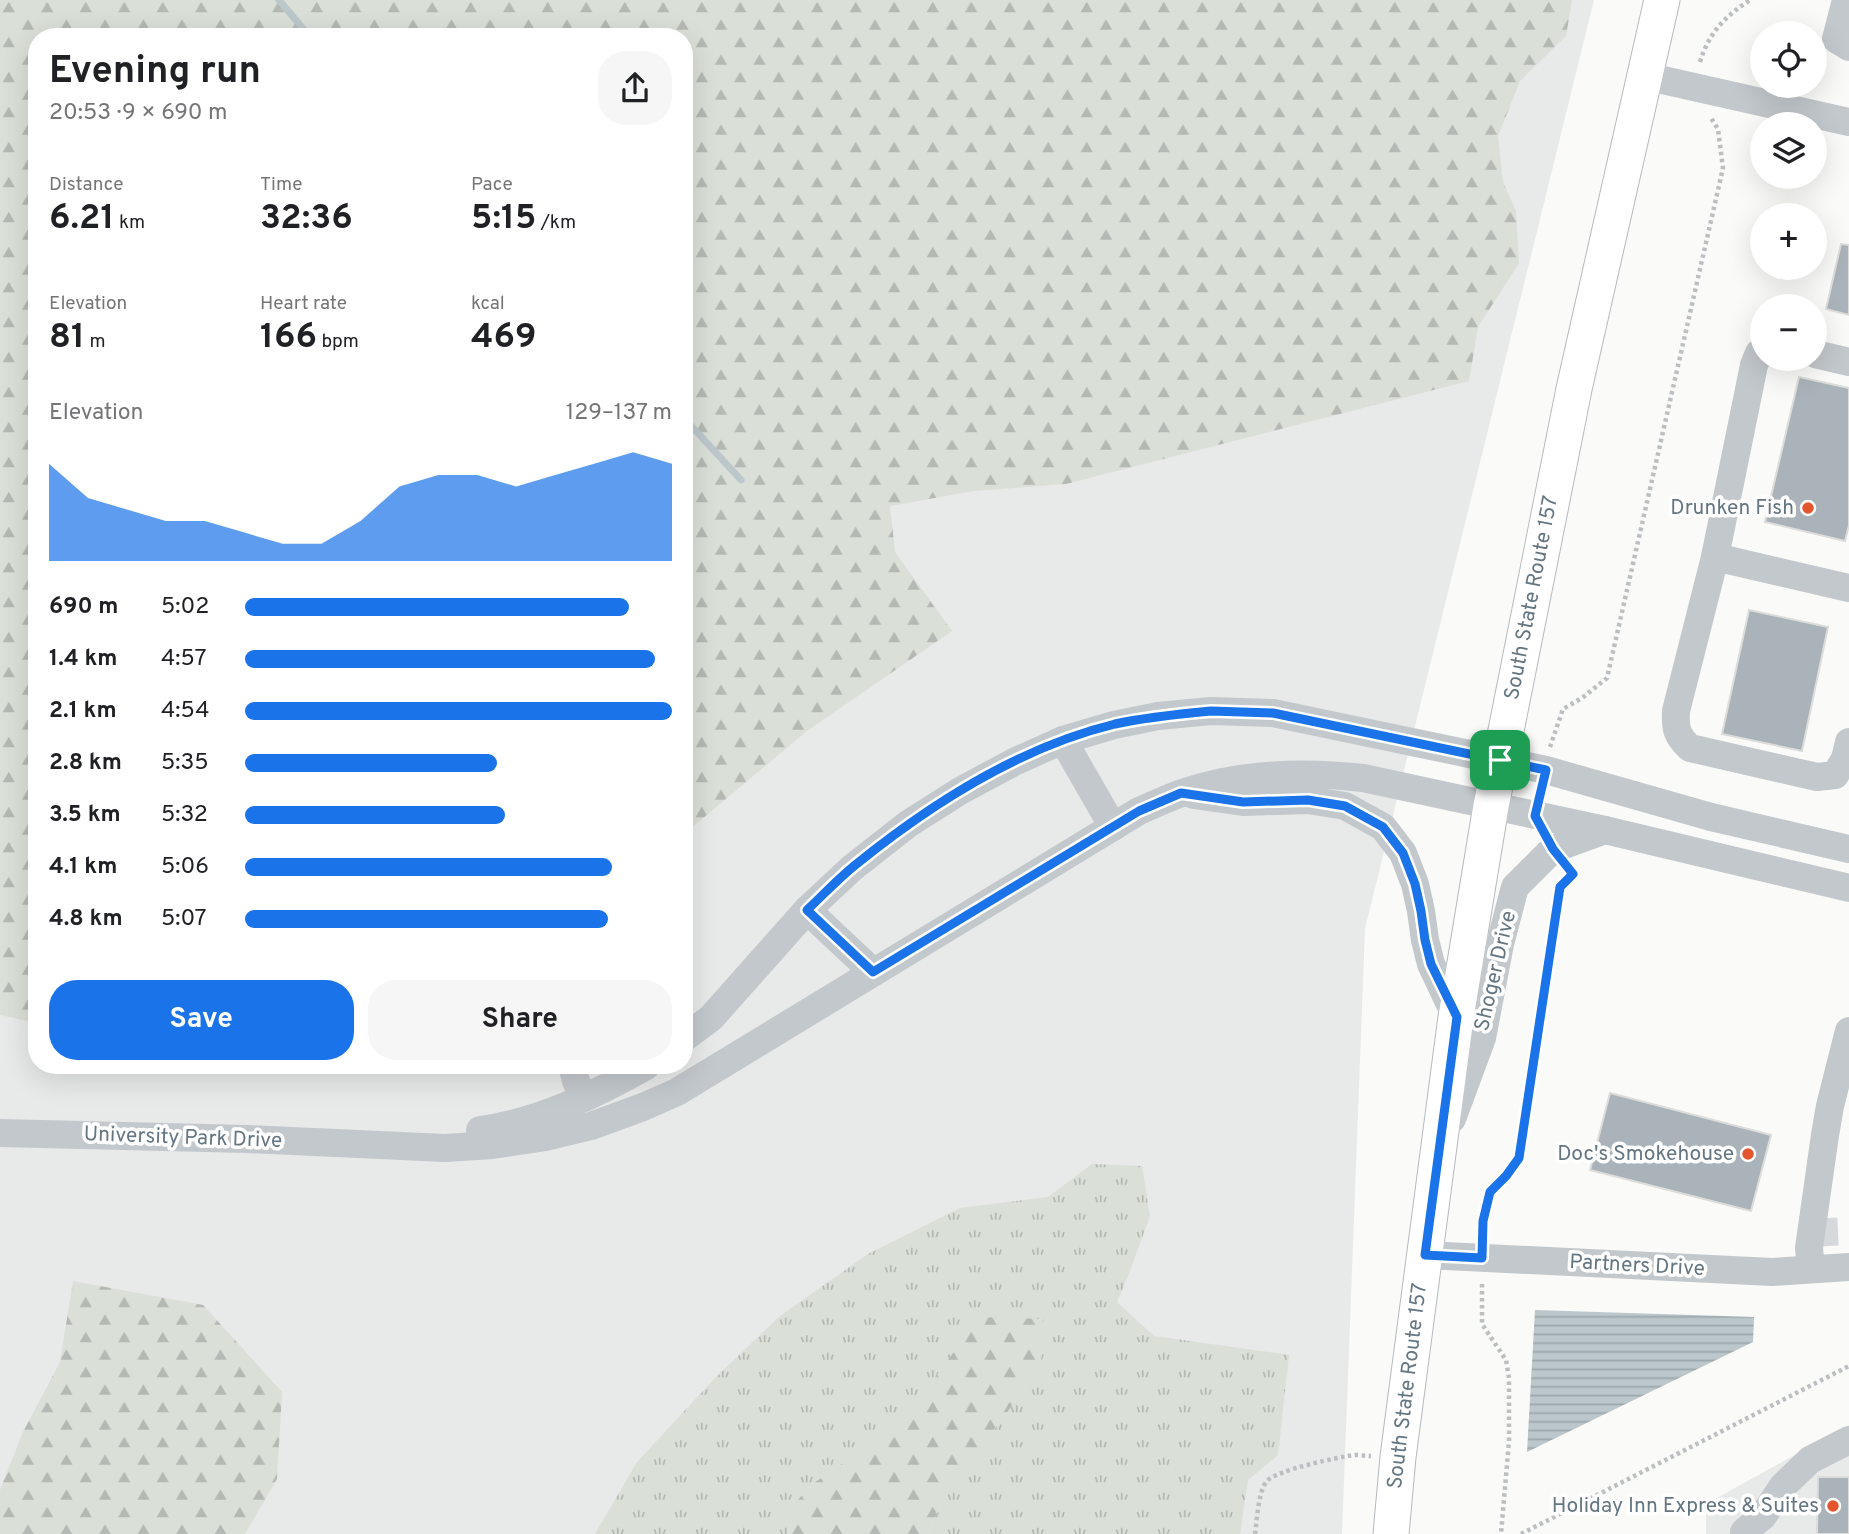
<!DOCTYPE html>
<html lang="en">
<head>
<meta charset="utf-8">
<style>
  body { margin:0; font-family:Overpass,sans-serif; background:#f6f6f6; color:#202124; height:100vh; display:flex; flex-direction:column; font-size:26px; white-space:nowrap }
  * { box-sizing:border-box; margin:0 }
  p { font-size:23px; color:#757577 }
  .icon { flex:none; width:38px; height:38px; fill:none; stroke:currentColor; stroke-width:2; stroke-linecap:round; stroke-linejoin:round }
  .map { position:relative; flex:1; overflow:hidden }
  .panel { position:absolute; left:28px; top:28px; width:665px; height:1046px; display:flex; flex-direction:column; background:#fff; border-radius:28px; box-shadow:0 7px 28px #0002 }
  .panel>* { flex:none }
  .controls { position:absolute; left:1750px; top:21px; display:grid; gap:14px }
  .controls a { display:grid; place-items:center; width:77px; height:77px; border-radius:50%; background:#fff; box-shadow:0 7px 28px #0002; font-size:35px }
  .pin { position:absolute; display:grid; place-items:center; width:60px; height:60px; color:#fff; margin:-30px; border-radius:14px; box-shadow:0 4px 10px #0006 }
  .round { display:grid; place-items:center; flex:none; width:74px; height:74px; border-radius:28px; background:#f6f6f6 }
  .headline { display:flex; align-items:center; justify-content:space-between; height:119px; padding:0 21px }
  h1 { font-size:38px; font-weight:700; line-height:52px }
  .metrics { display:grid; grid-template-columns:repeat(3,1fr); gap:10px; height:119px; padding:7px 21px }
  .metrics div { display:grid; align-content:center }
  .metrics b { font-size:35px; font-weight:700 }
  .metrics small { font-size:19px; font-weight:400 }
  .metrics p { font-size:19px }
  .chart { height:196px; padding:14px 21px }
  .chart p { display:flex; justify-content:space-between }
  .chart svg { width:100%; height:126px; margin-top:7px; fill:#1a73e8; opacity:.7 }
  .action { display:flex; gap:14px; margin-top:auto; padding:14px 21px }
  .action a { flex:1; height:80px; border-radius:28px; background:#1a73e8; color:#fff; font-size:28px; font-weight:700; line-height:80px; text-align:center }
  .action a+a { background:#f6f6f6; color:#202124 }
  ul { padding:0 21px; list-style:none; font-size:23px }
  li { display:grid; grid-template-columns:112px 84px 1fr; align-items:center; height:52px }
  li i { height:18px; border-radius:9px; background:#1a73e8 }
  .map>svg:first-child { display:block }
  .built { fill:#e8e9e9; fill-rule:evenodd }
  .grass { fill:url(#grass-tufts) }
  .forest { fill:url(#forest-firs) }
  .water { fill:url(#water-rules) }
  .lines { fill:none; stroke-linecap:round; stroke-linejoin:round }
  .stream { stroke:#bbc7cb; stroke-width:7 }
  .building { fill:#aab3b9; stroke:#dcdcda; stroke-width:2 }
  .minor-tunnel { stroke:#d5d9db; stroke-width:28; stroke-dasharray:28 14; stroke-linecap:butt }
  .major-casing { stroke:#b5babe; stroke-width:37 }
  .path { stroke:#bbbfc2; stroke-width:4.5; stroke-dasharray:3.5 3.5; stroke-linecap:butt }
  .minor { stroke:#c3c8cc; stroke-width:28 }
  .major { stroke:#fff; stroke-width:35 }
  .route-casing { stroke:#fff; stroke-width:14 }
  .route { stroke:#1a73e8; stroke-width:9 }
  .poi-dot { fill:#e4572e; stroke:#fff; stroke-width:2.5 }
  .labels { text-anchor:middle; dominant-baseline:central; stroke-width:7; stroke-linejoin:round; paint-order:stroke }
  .poi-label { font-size:21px; fill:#657683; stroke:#fff; text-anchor:end }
  .street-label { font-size:21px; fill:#657683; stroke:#fff }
</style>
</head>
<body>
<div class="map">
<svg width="1849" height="1534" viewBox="0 0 1849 1534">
  <defs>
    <pattern id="grass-tufts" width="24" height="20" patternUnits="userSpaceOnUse" patternTransform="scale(1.75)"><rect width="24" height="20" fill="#dadfd7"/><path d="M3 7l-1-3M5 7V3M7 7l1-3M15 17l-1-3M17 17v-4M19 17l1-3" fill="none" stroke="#b4b9b4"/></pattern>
    <pattern id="forest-firs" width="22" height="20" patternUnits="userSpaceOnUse" patternTransform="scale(1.75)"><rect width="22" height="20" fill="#dadfd7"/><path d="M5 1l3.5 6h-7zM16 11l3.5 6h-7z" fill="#b4b9b4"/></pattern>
    <pattern id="water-rules" width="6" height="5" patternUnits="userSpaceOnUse" patternTransform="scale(1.75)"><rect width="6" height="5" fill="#bbc7cb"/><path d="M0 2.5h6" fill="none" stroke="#9ca6aa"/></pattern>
  </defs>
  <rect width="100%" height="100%" fill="#fafaf8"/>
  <g class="built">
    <path d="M0,0H1594L1365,929L1342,1534H0ZM37,37H684V1066H37Z"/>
    <path d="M1849,1425V1534H1706V1504Z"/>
  </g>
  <path class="grass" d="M1092,1164L1142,1166L1150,1216L1127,1279L1117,1302L1154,1336L1289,1355L1278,1455L1248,1480L1240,1534H928L948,1489L1041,1368L982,1317L942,1367L913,1415L811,1485L796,1502L788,1534H595L637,1462L715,1378L780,1316L868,1254L960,1208L1048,1197Z"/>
  <g class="forest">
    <path d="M0,0H1572L1566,36L1520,81L1498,136L1503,182L1516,211L1519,263L1478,327L1469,381L1066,484L974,491L890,506L895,552L952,631L807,731L684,834V37H37V1023L0,1015Z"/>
    <path d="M73,1281L203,1305L282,1392L277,1479L245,1534H0V1490L23,1432L60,1362Z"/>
    <path d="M982,1317L1043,1319L1041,1368L948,1489L928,1534H788L796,1502L811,1485L913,1415L942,1367Z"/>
  </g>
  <path class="water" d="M1535,1310L1754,1317L1753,1342L1527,1452Z"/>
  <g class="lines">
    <g class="stream">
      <path d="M279,0L310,37"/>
      <path d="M684,418L741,480"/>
    </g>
  </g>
  <g class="building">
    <path d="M1841,244L1849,245V315L1826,309Z"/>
    <path d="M1799,377L1849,388V525L1845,541L1765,522Z"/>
    <path d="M1749,610L1828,627L1802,751L1722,734Z"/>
    <path d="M1610,1093L1771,1135L1751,1211L1590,1170Z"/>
    <path d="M1818,1477H1849V1534H1817Z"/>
  </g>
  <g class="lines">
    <path class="minor-tunnel" d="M1810,1233L1849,1231"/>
    <defs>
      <path id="major" d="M1391,1534L1398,1457L1456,1017L1491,806L1574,389L1662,0"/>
    </defs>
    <use href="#major" class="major-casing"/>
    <g class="path">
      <path d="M1700,62C1709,33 1724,17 1750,0"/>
      <path d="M1550,747L1563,709L1582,698L1607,678L1723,168L1718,129L1711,118"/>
      <path d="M1483,1233V1221L1490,1192L1506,1176L1519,1158L1560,887L1573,874L1570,870"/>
      <path d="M1482,1284V1324L1506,1360L1509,1378V1441L1501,1534"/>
      <path d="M1255,1534C1257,1521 1258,1491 1267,1481C1277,1470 1338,1457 1355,1455C1360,1455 1366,1456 1371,1456"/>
      <path d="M1521,1534L1849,1366"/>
    </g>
    <g class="minor">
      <path d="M1846,0L1836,39L1849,47"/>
      <path d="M1645,76L1849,122"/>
      <path d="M1815,354L1849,362"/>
      <path d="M1715,557L1754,365L1759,353L1762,351"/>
      <path d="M1849,588L1715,557L1676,711C1675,729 1677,736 1690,748L1817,777L1835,775L1845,759L1849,742"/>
      <path d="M1063,740L1113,827"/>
      <path d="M1194,795L1243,802L1308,800L1345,806L1383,827L1403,853L1415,884L1421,911L1425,940L1431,964L1456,1017"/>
      <path d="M807,910L873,972"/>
      <path d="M684,1038L711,1018L807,910L852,868L908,824L960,791L1014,762L1063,740L1114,725L1158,716L1211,711L1273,713L1546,770L1711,817L1849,849"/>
      <path d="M572,1066L576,1081L583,1098"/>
      <path d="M1452,1119L1482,1038L1500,944L1515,887L1553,849L1605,830"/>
      <path d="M480,1130C539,1122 595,1095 646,1066"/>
      <path d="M0,1133L247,1139L445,1148L492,1145L546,1137L591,1126L643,1107L677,1092L1139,811C1153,805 1166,799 1179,794C1239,773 1301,771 1363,778L1605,830L1849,888"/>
      <path d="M1425,1255L1772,1272L1849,1267"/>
      <path d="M1811,1269L1809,1248L1825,1135L1830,1106L1849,1031"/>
      <path d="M1744,1534V1532L1763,1516L1783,1486L1810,1460L1849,1440"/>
    </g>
    <use href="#major" class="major"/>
  </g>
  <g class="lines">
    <defs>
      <path id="route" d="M1211,711L1273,713L1546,770L1535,816L1553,849L1573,874L1560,887L1519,1158L1506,1176L1490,1192L1483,1221L1482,1258L1425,1255L1457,1017L1431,964L1425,940L1421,911L1415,884L1403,853L1383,827L1345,806L1308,800L1243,802L1181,793L1139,811L873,972L807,910C822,896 837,880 854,866C929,805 1020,747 1115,724C1147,717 1179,714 1211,711Z"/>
    </defs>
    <use href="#route" class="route-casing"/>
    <use href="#route" class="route"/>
  </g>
  <g class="poi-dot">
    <circle cx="1808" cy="508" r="7"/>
    <circle cx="1748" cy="1154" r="7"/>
    <circle cx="1833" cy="1506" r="7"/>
  </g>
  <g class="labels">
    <g class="poi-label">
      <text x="1794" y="508">Drunken Fish</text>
      <text x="1734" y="1154">Doc's Smokehouse</text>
      <text x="1819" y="1506">Holiday Inn Express &amp; Suites</text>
    </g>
    <g class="street-label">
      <text transform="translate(1532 598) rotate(-79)">South State Route 157</text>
      <text transform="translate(1496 971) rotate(-77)">Shoger Drive</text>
      <text transform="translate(183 1138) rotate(2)">University Park Drive</text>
      <text transform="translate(1637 1266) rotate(3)">Partners Drive</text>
      <text transform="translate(1408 1386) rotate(-83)">South State Route 157</text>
    </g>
  </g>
</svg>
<div class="controls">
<a><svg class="icon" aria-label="locate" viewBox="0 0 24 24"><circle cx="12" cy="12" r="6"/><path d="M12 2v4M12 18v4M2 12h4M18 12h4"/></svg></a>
<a><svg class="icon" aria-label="layers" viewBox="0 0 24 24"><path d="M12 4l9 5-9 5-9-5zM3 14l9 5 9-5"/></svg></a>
<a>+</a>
<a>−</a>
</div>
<div class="pin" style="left:1500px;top:760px;background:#1e9e55"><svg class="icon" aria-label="arrive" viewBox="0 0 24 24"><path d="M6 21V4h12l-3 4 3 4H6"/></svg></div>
<section class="panel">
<div class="headline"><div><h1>Evening run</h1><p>20:53 · 9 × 690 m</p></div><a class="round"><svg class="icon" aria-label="share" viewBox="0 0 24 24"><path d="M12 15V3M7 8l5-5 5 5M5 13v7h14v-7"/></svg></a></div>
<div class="metrics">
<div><p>Distance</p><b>6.21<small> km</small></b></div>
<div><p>Time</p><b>32:36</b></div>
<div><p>Pace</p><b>5:15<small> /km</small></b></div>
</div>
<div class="metrics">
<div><p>Elevation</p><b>81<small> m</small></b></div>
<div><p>Heart rate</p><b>166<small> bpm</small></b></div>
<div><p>kcal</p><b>469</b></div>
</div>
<div class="chart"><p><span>Elevation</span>129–137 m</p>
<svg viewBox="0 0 160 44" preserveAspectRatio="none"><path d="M0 44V10L10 22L20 26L30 30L40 30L50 34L60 38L70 38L80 30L90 18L100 14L110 14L120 18L130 14L140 10L150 6L160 10V44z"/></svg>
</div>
<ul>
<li><b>690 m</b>5:02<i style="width:90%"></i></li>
<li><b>1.4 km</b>4:57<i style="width:96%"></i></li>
<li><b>2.1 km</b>4:54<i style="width:100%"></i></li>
<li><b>2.8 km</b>5:35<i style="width:59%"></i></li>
<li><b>3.5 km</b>5:32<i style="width:61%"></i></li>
<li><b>4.1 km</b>5:06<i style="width:86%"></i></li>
<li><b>4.8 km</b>5:07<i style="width:85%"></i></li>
</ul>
<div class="action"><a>Save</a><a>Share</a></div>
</section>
</div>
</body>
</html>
